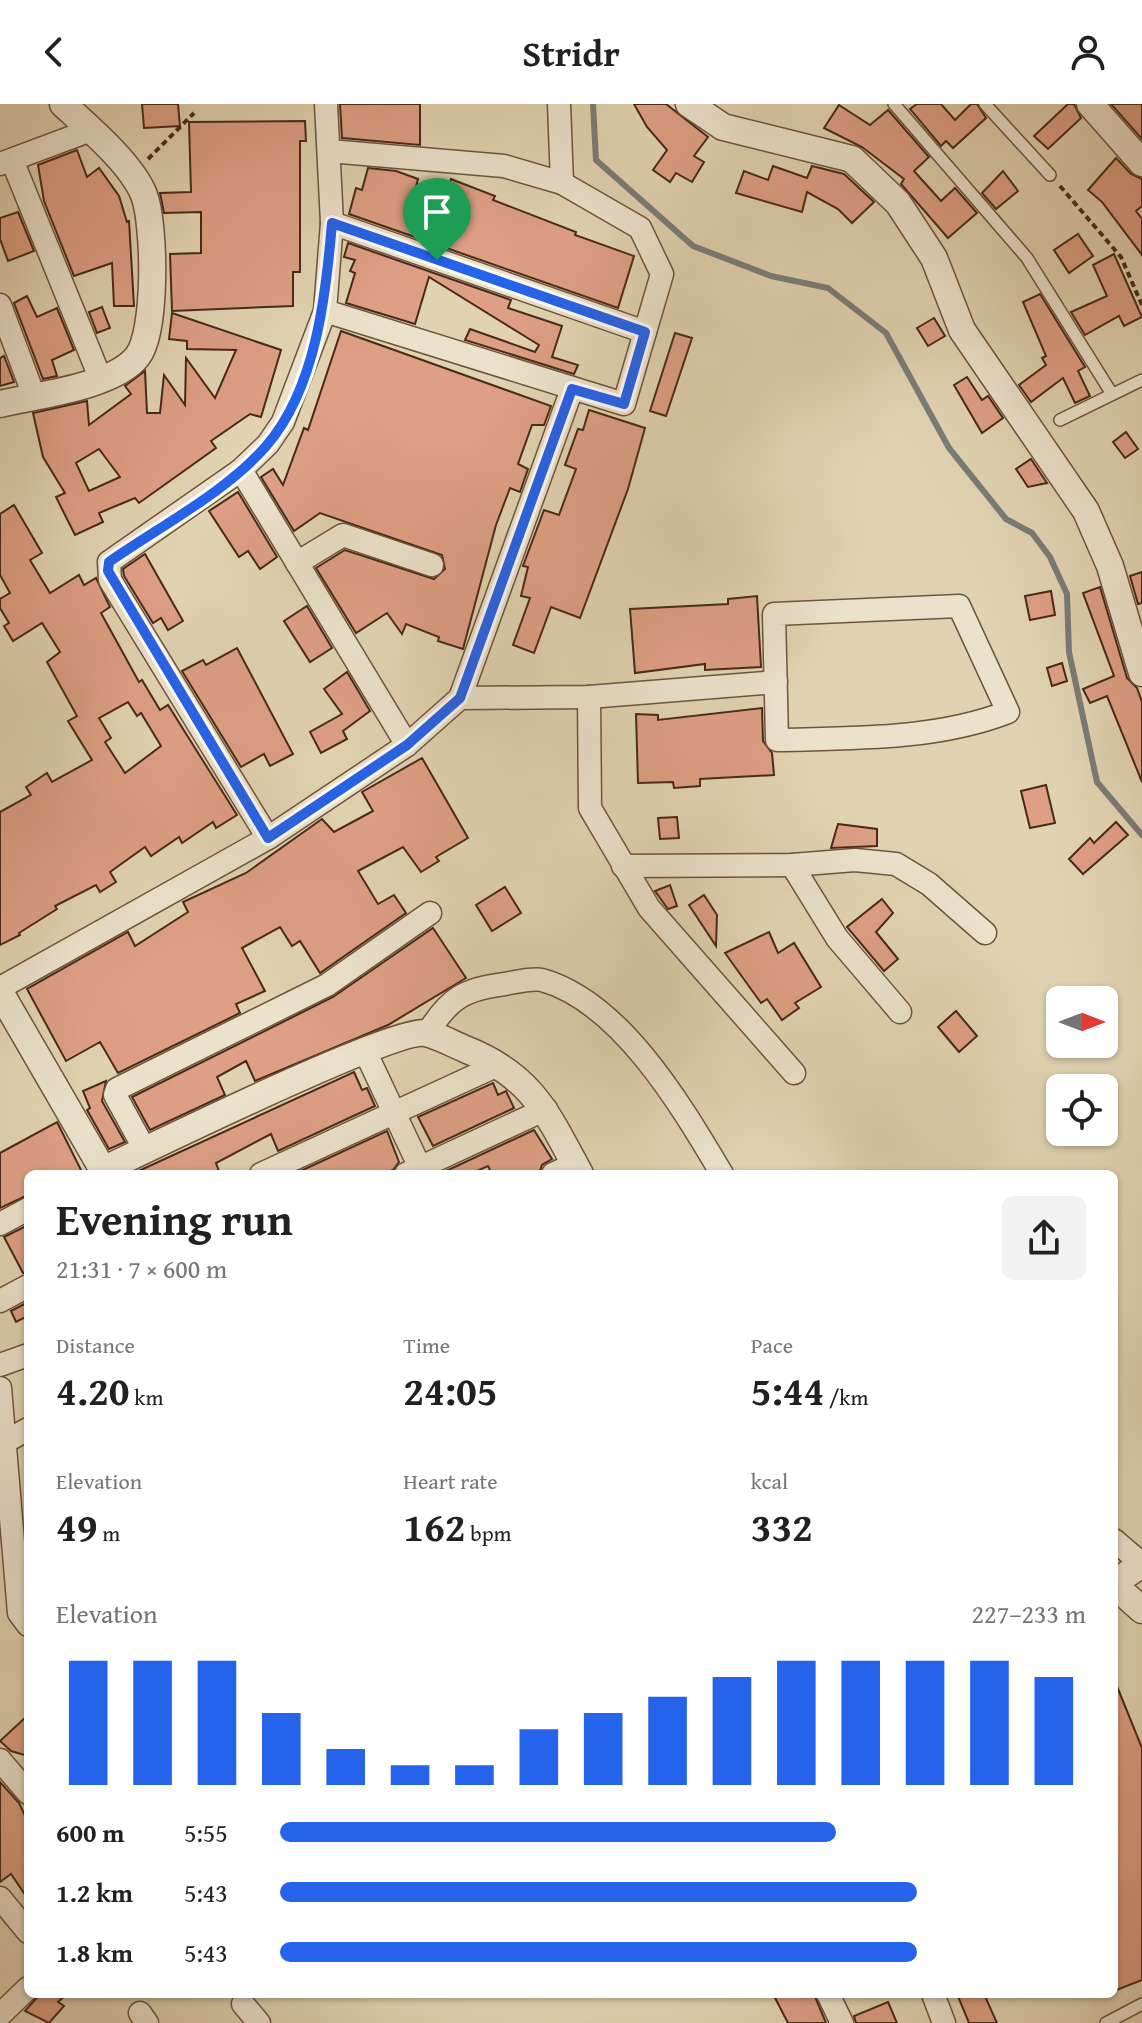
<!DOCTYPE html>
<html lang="en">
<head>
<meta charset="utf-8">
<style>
  body { margin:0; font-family:"Gentium Book Plus",serif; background:#f2f2f2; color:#202124; height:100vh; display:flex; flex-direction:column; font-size:30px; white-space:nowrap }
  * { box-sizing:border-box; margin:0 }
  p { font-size:26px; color:#757577 }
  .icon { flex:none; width:44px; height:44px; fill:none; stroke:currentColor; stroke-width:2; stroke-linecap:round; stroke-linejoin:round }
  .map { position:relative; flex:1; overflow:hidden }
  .panel { position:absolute; left:24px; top:1066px; width:1094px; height:828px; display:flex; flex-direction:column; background:#fff; border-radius:12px; box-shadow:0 2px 6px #0004 }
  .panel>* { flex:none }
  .needle { width:52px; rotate:90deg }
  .controls { position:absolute; left:1046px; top:882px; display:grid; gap:16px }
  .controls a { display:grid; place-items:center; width:72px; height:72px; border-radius:12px; background:#fff; box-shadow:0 2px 6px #0004; font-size:40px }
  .pin { position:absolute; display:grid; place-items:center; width:68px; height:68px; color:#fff; margin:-82px -34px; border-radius:50% 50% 50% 0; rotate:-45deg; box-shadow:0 0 8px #0007 }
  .pin .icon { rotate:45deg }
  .round { display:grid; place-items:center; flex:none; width:84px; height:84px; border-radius:12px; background:#f2f2f2 }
  .headline { display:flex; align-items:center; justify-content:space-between; height:136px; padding:0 32px }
  h1 { font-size:44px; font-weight:800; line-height:60px }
  .figures { display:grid; grid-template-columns:repeat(3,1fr); gap:12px; height:136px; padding:8px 32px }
  .figures div { display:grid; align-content:center }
  .figures b { font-size:40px; font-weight:800 }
  .figures small { font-size:22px; font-weight:400 }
  .figures p { font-size:22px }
  .chart { height:224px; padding:16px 32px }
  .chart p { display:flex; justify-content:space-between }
  .chart svg { width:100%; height:144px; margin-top:8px; stroke:#2563eb; stroke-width:6 }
  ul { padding:0 32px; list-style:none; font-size:26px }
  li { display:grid; grid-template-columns:128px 96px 1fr; align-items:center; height:60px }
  li i { height:20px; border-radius:10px; background:#2563eb }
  header { display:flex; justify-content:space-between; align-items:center; height:104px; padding:0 32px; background:#fff; font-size:36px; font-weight:800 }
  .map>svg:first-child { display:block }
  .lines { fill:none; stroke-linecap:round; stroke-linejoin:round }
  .stream { stroke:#797d78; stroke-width:6 }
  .building { fill:#de9f84; stroke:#482a18; stroke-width:2; fill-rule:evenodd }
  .service-casing { stroke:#6e543e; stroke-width:14 }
  .minor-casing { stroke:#6e543e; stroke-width:25 }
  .tertiary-casing { stroke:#6e543e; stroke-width:29 }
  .path { stroke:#482a18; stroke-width:4; stroke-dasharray:6 4; stroke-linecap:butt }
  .service { stroke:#ece2cc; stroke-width:11 }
  .minor { stroke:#ece2cc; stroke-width:22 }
  .tertiary { stroke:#ece2cc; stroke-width:26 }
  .route-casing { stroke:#fff; stroke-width:16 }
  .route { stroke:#2563eb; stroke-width:10 }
</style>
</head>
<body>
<header><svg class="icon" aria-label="back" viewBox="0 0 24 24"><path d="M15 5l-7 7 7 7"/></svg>Stridr<svg class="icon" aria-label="person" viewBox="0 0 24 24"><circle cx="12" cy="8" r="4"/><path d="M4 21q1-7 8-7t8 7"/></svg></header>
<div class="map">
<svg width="1142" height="1919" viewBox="0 0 1142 1919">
  <rect width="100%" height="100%" fill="#e1d3b1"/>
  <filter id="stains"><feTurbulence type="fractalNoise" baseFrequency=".0025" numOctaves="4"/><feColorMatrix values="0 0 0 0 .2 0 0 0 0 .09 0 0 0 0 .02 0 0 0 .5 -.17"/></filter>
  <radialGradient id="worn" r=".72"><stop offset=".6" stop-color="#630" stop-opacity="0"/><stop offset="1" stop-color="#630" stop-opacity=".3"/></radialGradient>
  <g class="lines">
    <path class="stream" d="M593,0L596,56L693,142L771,172L828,184L886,229L949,344L1006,415L1032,429L1050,453L1067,490L1069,548L1097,678L1142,731"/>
  </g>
  <g class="building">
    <path d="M142,0H178L180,22L144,24Z"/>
    <path d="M340,0H420V41L342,34Z"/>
    <path d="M634,0H666L708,33L694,52L704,58L692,78L676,69L670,78L653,66L667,46L647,23Z"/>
    <path d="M917,0H941L955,16L971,0H977L986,14L953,44L946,37L941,42L910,5Z"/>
    <path d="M1068,0H1074L1081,14L1048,45L1034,32Z"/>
    <path d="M1111,0H1142V35Z"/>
    <path d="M839,1L870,21L888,6L929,53L914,67L941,97L955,84L977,109L948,134L901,80L904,75L862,43L824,24Z"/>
    <path d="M305,17L306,37H300V168H293V202L172,207L170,150L201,149V108L164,109L160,89L191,88L189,18Z"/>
    <path d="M77,46L87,73L99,64L119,92L127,118L129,117L134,202H114L112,159L74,172L44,97L38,61Z"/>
    <path d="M1116,54L1131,70L1142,75V102L1136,107L1142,115V151L1102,98L1088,86Z"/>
    <path d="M773,62L807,74L812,62L844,70L874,98L852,119L838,105L807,88L802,108L736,89L744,67L768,76Z"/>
    <path d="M368,64L396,67L418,75L416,83L444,92L451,75L495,92L493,96L576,128L575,131L634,152L618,204L349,110L356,84L362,86Z"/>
    <path d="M1003,67L1018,87L996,105L982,89Z"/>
    <path d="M18,108L34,147L8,157L0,135V114Z"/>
    <path d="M1078,130L1093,152L1069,169L1054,146Z"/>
    <path d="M348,139L511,196L508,204L562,222L552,253L578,261L574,270L465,236L470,225L535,248L539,241L429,173L415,220L346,199L355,169L350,167L355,156L344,153Z"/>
    <path d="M1114,150L1142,213L1124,222L1119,212L1085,231L1071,208L1107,192L1093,161Z"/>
    <path d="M1040,190L1085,263L1078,267L1090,292L1075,299L1063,274L1031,298L1019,281L1046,261L1042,254L1046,252L1023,198Z"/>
    <path d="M27,192L37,213L57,204L74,246L52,256L57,272L43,275L14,199Z"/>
    <path d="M102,203L110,224L97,229L89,208Z"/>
    <path d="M172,209L281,246L261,313L250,310L211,337L216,344L139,399L135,394L99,409L103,418L75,431L56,393L65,389L43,353L33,309L87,297L89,321L131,290L125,282L145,267L147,309H160L164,271L185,301L186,254L215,294L236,246L187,245V237L169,235ZM99,345L120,373L89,387L76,359Z"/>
    <path d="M934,214L945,232L928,242L917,224Z"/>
    <path d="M341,227L551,302L544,321H532L518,360L528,365L520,388L510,384L496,421L463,545L438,537L439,533L406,520L402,530L387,509L356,529L316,464L345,446L434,475L445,465L442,451L320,409L294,427L261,373L273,365L283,381L304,324L308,326Z"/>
    <path d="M675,229L692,234L666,312L650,307Z"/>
    <path d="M4,252L14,278L0,282V254Z"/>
    <path d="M967,273L982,296L988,292L1003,314L982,329L954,281Z"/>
    <path d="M589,306L645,324L628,385L580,514L551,503L534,549L513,541L530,494L521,492L528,463L523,462L544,406L559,411L576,365L565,361L578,325L583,326Z"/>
    <path d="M1126,328L1138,345L1125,354L1113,338Z"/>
    <path d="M1031,355L1047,379L1028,383L1016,365Z"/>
    <path d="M238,388L277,453L260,465L248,447L239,453L209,407Z"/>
    <path d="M14,401L42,449L30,456L50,489L79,471L84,481L96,474L110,503L101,509L139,578L142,576L160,606L168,601L237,711L216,724L213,718L182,739L179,733L151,752L145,743L110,768L116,778L100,788L96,781L55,802L57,805L19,829L20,831L0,841V708L31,691L26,683L47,669L52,678L92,656L68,617L77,612L47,558L60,548L42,519L13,537L4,522L9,519L0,504V495L10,489L0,471V410ZM128,598L137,612L141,609L161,642L125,669L105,638L111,634L99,614Z"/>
    <path d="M145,450L183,517L168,526L161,514L153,519L124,472L123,465Z"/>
    <path d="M1142,468V499L1138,500L1130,472Z"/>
    <path d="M1100,483L1127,574L1137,584L1142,598V678L1107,592L1090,599L1083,585L1114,572L1083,489Z"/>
    <path d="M1051,487L1055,511L1030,516L1025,492Z"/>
    <path d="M757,492L761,563L705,566V560L635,569L630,505L728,500V495Z"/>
    <path d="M307,502L332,544L310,558L284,517Z"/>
    <path d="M237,544L293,650L270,662L264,650L241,663L182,567L203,556L206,561Z"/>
    <path d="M1062,559L1067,577L1052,582L1047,564Z"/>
    <path d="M347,568L370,607L343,627L347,635L321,649L310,628L342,610L324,585Z"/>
    <path d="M762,604L763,637L772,649L774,671L700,675V682L674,684L673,678L638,679L636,610L658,611V616Z"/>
    <path d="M422,654L468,734L436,753L439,757L421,768L403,743L358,767L378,800L394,791L406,809L320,869L300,837L292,842L280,823L242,844L265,887L236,900L240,909L118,969L100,938L66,957L27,885L128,828L135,842L188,808L183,798L246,769L322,715L334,728L373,707L362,688Z"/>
    <path d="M1046,681L1055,719L1030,724L1021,687Z"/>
    <path d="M677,713L679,734L660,735L658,714Z"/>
    <path d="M1116,718L1128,731L1083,770L1069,755L1090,734L1094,739Z"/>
    <path d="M838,720L877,725V742L831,744Z"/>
    <path d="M670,781L677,802L668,805L655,787Z"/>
    <path d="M505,783L521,809L492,827L476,801Z"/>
    <path d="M704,791L717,811L716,842L689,801Z"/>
    <path d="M882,795L893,809L876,828L898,855L884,867L847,823Z"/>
    <path d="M433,824L466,874L388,921L255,977L246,957L217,973L225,991L150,1026L132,993L333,893Z"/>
    <path d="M769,828L778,849L794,839L821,883L795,899L799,904L782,916L767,895L761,899L725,849Z"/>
    <path d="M956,907L977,932L959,948L938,923Z"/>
    <path d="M354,968L362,986L367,984L375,1002L278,1047L271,1030L216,1059L220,1070H132Z"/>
    <path d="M106,977L102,997L125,1038L109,1045L87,1006L90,1004L83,987Z"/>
    <path d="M493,979L498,991L506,987L514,1004L433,1042L418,1013Z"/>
    <path d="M57,1018L83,1070H28V1091L0,1104V1049Z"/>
    <path d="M534,1026L552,1055L542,1061L539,1070H492L488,1062L470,1070L446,1067Z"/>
    <path d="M387,1027L399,1058L393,1066L383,1070H294Z"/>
    <path d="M28,1121V1168L23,1169L4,1133Z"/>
    <path d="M28,1198V1212L16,1218L11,1207Z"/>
    <path d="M1114,1575L1142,1644V1876L1114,1887Z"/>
    <path d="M28,1611V1652L11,1647L0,1637Z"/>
    <path d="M0,1678L19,1699L28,1718V1795L11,1770L0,1778Z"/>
    <path d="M40,1890H67L58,1898L64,1902L49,1919L25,1907Z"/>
    <path d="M773,1890H814L826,1919H788Z"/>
    <path d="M957,1890H984L997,1919H969Z"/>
    <path d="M888,1898L897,1919H856L854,1912Z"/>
  </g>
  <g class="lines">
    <defs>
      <g id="service">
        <path d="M894,0L1027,154L1112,290"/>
        <path d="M985,0L1050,71"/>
        <path d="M1060,316L1142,276"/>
        <path d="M1106,1919L1142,1900"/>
      </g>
      <g id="minor">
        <path d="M559,0L562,79"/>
        <path d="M12,56L101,276"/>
        <path d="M0,60L91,26"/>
        <path d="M332,119L645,228"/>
        <path d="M0,201L34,292"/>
        <path d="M325,207L624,300L662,170L640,124L562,79L504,62L329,47"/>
        <path d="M241,366L407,641"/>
        <path d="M297,459L343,431L432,461"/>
        <path d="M959,502L1008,608C936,636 853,634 777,636L774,510Z"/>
        <path d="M589,593L590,704L649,804L794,969"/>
        <path d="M460,594L572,285"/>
        <path d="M268,734L407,641L460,594L589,593L776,578"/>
        <path d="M792,761L837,834L900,908"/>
        <path d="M623,762L792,761L855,756L896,760L929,780L985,829"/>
        <path d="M0,884L268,734L110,476L109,458L241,366L268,340L283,318L325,207L332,119L326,0"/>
        <path d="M427,930C449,894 464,885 505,880C516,878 532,874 542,876C621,898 682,1003 722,1070"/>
        <path d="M365,947L423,1070"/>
        <path d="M145,1046L115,991L117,985L327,881L430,809"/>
        <path d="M261,1070L498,961"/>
        <path d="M406,1070L546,1005"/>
        <path d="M553,1070L575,1060"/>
        <path d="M0,1120L28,1105"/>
        <path d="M0,1197L28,1182"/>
        <path d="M0,1261L28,1251"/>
        <path d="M0,1284L19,1509L28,1521"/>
        <path d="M5,1338L28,1325"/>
        <path d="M1114,1436L1141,1459"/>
        <path d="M0,1656L28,1689"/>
        <path d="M0,1794L28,1828"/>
        <path d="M828,1890L842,1919"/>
        <path d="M933,1890L944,1919"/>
        <path d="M243,1900L259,1919"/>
        <path d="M140,1909L147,1919"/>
        <path d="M0,1911L28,1884"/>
      </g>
      <g id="tertiary">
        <path d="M689,0L723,23L852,55L898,99L934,154L962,226L1086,407L1110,462L1142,569"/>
        <path d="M1090,0L1142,59"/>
        <path d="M0,300C37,291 113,283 137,253C157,229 155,120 144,91C132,60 88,23 63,0"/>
        <path d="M0,888L103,1066C150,1044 393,924 426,929C439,932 453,940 465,945C533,972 548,1011 580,1070"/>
        <path d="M1114,1479L1142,1460"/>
        <path d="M1114,1481L1142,1506"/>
      </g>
    </defs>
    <use href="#service" class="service-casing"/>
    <use href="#minor" class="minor-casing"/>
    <use href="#tertiary" class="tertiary-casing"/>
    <g class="path">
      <path d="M148,55L194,9"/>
      <path d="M1060,82L1121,153L1142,201"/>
    </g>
    <use href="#service" class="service"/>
    <use href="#minor" class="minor"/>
    <use href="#tertiary" class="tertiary"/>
  </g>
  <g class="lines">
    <defs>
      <path id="route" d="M332,119L645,228L624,300L572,285L460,594L407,641L268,734L108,467L109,458C159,423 228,387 267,341C316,284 326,191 332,119Z"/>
    </defs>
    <use href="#route" class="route-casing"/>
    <use href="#route" class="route"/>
  </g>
  <rect width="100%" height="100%" filter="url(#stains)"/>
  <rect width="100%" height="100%" fill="url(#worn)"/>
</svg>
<div class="controls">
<a><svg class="needle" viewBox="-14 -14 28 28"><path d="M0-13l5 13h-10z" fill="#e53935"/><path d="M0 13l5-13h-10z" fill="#757577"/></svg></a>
<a><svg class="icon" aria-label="locate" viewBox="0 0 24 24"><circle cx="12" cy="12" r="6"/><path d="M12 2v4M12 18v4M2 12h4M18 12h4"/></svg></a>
</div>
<div class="pin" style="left:437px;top:156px;background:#1e9e55"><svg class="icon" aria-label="arrive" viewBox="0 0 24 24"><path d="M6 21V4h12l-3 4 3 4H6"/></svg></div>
<section class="panel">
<div class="headline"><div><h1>Evening run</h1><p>21:31 · 7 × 600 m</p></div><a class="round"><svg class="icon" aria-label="share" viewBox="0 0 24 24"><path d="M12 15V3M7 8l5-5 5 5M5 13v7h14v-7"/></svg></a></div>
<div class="figures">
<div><p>Distance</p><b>4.20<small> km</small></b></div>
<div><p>Time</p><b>24:05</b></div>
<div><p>Pace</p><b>5:44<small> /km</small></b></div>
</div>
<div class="figures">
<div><p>Elevation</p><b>49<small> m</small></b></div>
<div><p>Heart rate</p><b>162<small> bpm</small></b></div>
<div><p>kcal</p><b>332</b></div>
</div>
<div class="chart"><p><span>Elevation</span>227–233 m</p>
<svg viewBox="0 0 160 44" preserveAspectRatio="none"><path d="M5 44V6M15 44V6M25 44V6M35 44V22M45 44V33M55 44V38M65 44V38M75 44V27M85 44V22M95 44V17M105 44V11M115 44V6M125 44V6M135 44V6M145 44V6M155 44V11"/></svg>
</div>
<ul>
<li><b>600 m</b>5:55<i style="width:69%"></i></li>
<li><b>1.2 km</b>5:43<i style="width:79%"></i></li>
<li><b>1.8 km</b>5:43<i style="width:79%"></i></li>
</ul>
</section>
</div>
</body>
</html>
